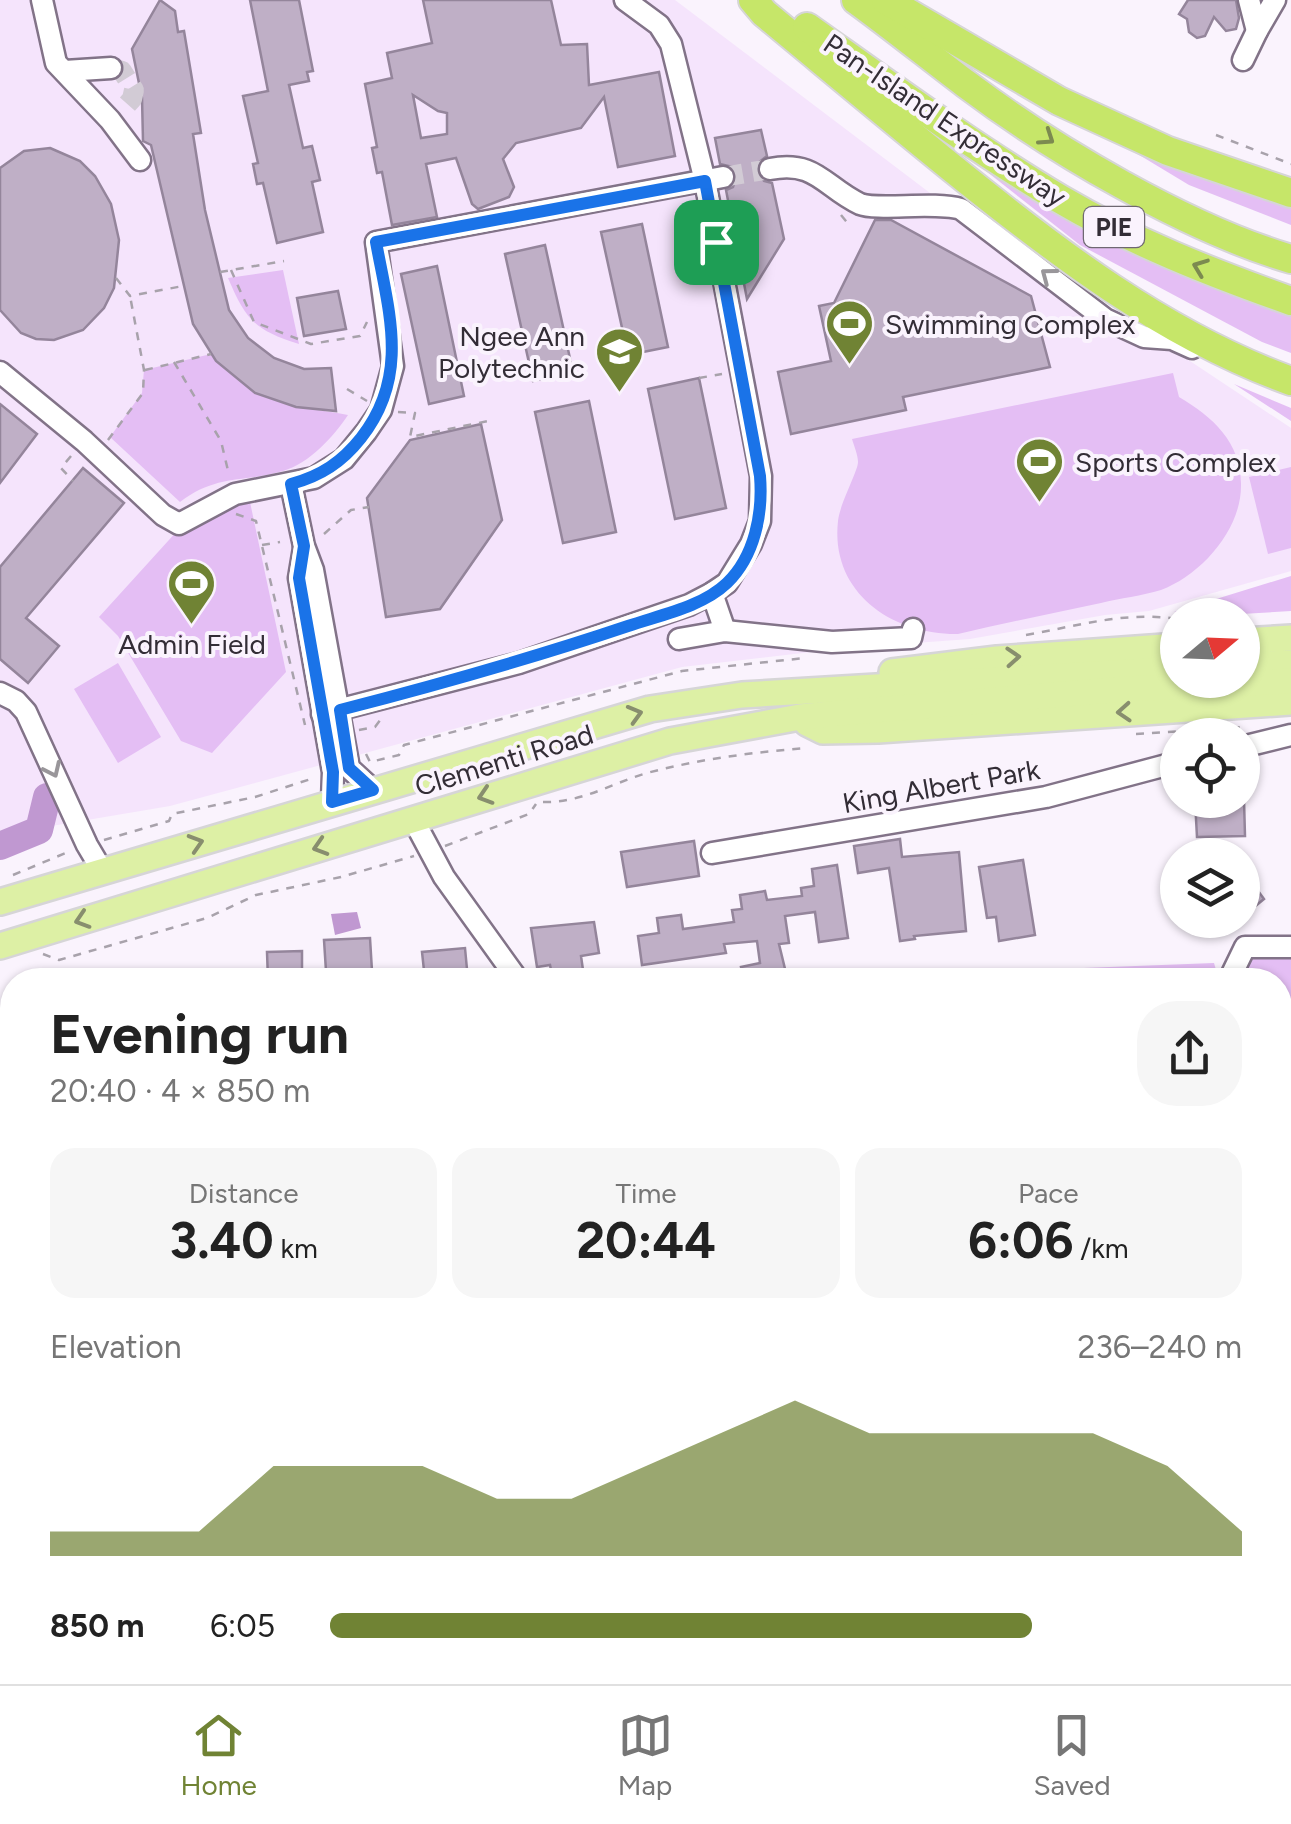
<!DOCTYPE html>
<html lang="en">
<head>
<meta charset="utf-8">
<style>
  body { margin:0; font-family:Figtree,sans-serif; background:#f6f6f6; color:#222; height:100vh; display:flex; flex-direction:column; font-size:38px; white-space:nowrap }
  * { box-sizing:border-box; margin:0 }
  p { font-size:32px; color:#767676 }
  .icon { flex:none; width:55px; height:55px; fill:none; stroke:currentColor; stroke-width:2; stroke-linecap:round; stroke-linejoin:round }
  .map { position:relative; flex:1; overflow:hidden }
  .details { position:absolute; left:0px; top:968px; width:1292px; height:718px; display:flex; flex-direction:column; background:#fff; border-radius:40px 40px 0 0; box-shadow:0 2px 8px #0004 }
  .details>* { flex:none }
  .needle { width:65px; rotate:71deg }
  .buttons { position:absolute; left:1160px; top:598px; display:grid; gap:20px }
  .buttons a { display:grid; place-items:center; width:100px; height:100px; border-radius:50%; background:#fff; box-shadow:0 2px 8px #0004; font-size:50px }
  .pin { position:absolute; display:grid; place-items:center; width:85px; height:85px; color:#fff; margin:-42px; border-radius:20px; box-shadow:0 5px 15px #0006 }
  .round { display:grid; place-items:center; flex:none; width:105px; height:105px; border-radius:40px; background:#f6f6f6 }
  .summary { display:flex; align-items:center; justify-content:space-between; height:170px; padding:0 50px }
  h1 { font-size:55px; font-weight:700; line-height:75px }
  .stats { display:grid; grid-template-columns:repeat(3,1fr); gap:15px; height:170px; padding:10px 50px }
  .stats div { display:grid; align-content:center; border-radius:25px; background:#f6f6f6; text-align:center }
  .stats b { font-size:50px; font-weight:700 }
  .stats small { font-size:28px; font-weight:400 }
  .stats p { font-size:28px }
  .chart { height:280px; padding:20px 50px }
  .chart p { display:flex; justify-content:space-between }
  .chart svg { width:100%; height:180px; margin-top:10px; fill:#708334; opacity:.7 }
  ul { padding:0 50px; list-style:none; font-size:32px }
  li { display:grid; grid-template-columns:160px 120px 1fr; align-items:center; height:75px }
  li i { height:25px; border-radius:12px; background:#708334 }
  .tabs { display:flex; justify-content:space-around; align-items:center; height:140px; border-top:2px solid #e0e0e0; background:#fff; font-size:28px; color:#767676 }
  .tabs a { display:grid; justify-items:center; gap:5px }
  .tabs .active { color:#708334 }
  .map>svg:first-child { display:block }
  .built { fill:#f5e4fc }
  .green { fill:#e4bef4 }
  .water { fill:#c098d1 }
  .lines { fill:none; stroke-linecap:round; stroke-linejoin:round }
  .river { stroke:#c098d1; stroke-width:28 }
  .building { fill:#bfafc6; stroke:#94859b; stroke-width:2.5; fill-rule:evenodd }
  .minor-tunnel { stroke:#d2cbd5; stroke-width:20; stroke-dasharray:20 10; stroke-linecap:butt }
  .minor-casing { stroke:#827388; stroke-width:25 }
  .major-casing { stroke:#d6d5d7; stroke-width:30 }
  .highway-casing { stroke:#d6d5d7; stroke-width:32 }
  .path { stroke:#a8a2ab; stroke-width:2.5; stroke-dasharray:8 8; stroke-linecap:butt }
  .minor { stroke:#fff; stroke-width:20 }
  .major { stroke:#ddf0a5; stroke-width:25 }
  .highway { stroke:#c6e669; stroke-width:28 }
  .oneway { stroke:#7c8a50 }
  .oneway2 { stroke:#99969a }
  .oneway3 { stroke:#888e6e }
  .route-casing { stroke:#fff; stroke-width:20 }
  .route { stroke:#1a73e8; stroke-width:12 }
  .labels { text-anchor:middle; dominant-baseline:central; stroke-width:8; stroke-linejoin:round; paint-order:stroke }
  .shield { fill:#faf3fd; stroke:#6f6872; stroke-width:2.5 }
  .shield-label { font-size:25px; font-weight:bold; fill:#332d36 }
  .street-label { font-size:28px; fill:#332d36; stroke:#faf3fd }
  .poi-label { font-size:28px; fill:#332d36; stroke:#faf3fd; text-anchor:start }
</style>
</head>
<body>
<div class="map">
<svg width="1291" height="1684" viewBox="0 0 1291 1684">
  <rect width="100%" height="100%" fill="#faf3fd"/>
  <path class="built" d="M0,0H675L1037,274L1190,361L1291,428V571L1149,611L1105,615L970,639L846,648L682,667L170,806L22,831L0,838Z"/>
  <g class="green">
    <path d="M1073,115L1291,201V225L1189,185Z"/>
    <path d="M972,160L1291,303V353L1262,342L1080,245Z"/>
    <path d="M283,270L299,344C254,330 246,320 228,278Z"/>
    <path d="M211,354C259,402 283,404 348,415C333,437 310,463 283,471C243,483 217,474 180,502L110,437L142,393L144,370Z"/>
    <path d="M1173,373L1179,397C1213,417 1242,443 1241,486C1241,530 1201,575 1161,590C1142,596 1120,598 1101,603C1053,613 1006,623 958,634C893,635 830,593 838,521C840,503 858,471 858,462C858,455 854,446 852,439Z"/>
    <path d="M1234,384L1291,408V421Z"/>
    <path d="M1291,467V548L1268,554L1249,477Z"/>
    <path d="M250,502L286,672L212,753L181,741L118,636L99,617L188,519Z"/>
    <path d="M1291,576V611L1224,615L1174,612Z"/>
    <path d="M118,663L161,737L118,763L74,689Z"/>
    <path d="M1291,956V1124H1280V980H1237L1248,958Z"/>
    <path d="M1214,963L1219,980H1083V968Z"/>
    <path d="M0,1023L12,1024V1672L413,1673L386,1684H0Z"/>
    <path d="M1291,1290V1450L1280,1454V1294Z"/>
    <path d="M1280,1646L1291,1647V1684H441L486,1672H1280Z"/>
  </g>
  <path class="water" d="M357,912L361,928L335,935L331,914Z"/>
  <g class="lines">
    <path class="river" d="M0,846L39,830L47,797"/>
  </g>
  <g class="building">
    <path d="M160,0L175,11L178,32L184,31L201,133L193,134L205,210L229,310L248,338L274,358L304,369L331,368L336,411L296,407L255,393L216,361L193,324L151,145L143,141L142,98L132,49Z"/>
    <path d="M250,0H299L313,71L307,72L309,81L289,85L303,148L312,146L320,180L312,182L323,232L277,243L263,183L257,184L253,164L258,163L243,96L268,91Z"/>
    <path d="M423,0H551L561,45L587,44L589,85L659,72L675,156L618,167L604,97L581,128L516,143L503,159L514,187L509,197L478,209L472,204L456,158L426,164L437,217L392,225L382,172L377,173L372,148L377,147L365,84L392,78L387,53L432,43ZM413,95L438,111L447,113V134L421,138Z"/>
    <path d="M1188,0H1236L1239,18L1236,29L1226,31L1214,17L1205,36L1197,38L1189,32L1187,19L1179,14Z"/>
    <path d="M761,130L767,156L758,163L757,172L764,181L772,183L784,239L747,299L726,190L733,187L737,175L733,167L720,164L715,138Z"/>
    <path d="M50,148L80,161L95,176L111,204L119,240L114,288L104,308L83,330L54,340L36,339L21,333L0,310V168L24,151Z"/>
    <path d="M875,220H891L1031,296L1050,367L903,397L906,410L791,434L778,372L831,361L819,306L834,303Z"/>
    <path d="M642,224L668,347L628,355L601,232Z"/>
    <path d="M545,245L573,372L533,381L505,254Z"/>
    <path d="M437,266L464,396L429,404L401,274Z"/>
    <path d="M338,291L346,329L304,336L297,298Z"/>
    <path d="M699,378L726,508L675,519L648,389Z"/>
    <path d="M589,401L616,532L563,543L535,412Z"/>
    <path d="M0,404L37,434L0,483Z"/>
    <path d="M481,424L502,520L440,609L386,617L367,498L410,440Z"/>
    <path d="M83,468L124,503L26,618L59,646L28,683L0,659V567Z"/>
    <path d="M1195,800H1244L1245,836L1197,837Z"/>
    <path d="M900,839L902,857L959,852L966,931L914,936L915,939L900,941L889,868L858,873L854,846Z"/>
    <path d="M694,841L699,876L627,887L621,852Z"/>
    <path d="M1023,860L1035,935L999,941L996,917L987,918L979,867Z"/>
    <path d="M837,865L848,938L819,942L815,912L785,916L789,943L779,944L787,977L744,980L741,967L760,963L757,941L724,944L726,953L642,965L638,936L659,933L657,918L681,915L683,929L734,922L732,910L742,909L740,895L765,891L767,900L802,896L801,888L814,886L812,869Z"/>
    <path d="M1242,869L1264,899L1242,917Z"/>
    <path d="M594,922L599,953L581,956L584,977L553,980L550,965L537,967L531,928Z"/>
    <path d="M370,938L372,971H365V980H336L335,970L326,971L324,940Z"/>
    <path d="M465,948L468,980H425L422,952Z"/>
    <path d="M302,951V980H268L267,952Z"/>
  </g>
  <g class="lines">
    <g class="minor-tunnel">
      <path d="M111,68L122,71L134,90L132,99L124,108"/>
      <path d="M723,177L770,169"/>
    </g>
    <defs>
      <g id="minor">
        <path d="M42,0L56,63L110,120L140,160"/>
        <path d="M1249,0L1257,31L1275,0"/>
        <path d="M1243,60L1257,31"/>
        <path d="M65,71L111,68"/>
        <path d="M770,169C816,160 824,187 860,204C878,211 934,201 961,209L1105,319L1144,337L1172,339L1192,348"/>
        <path d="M0,372L84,441L163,515L179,524L235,494L314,478L344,459L366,432L381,410L393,366L376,242L723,177"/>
        <path d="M291,484L304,546L313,570L349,768L373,790"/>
        <path d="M304,548L299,578L333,772L332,802"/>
        <path d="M712,593L725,631"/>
        <path d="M679,639L725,631L832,642L911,638L913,629"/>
        <path d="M0,693L16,701L26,712L87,845L103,872"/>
        <path d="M322,714L519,663L689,605L712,593L727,583L751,544L760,521L761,476L705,181L671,44L659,25L625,0"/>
        <path d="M1242,747L1291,735"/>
        <path d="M413,819L444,877L518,980"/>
        <path d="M712,853L1046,797L1178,762"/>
        <path d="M1229,980L1245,947H1291"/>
      </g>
      <g id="major">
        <path d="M1242,641L1291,638"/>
        <path d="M1242,665L1291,663"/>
        <path d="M892,672L997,659L1178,646"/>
        <path d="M807,723L823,731L878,730L1291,702"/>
        <path d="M0,902L650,709L742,695L1178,669"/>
        <path d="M0,946L670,741L800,717L851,712L1125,689L1291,681"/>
      </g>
      <g id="highway">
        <path d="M753,0L764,13C827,65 889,117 952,168C1056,252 1164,335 1291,381"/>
        <path d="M856,0C893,27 929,56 966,84C1054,150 1186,228 1291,259"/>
        <path d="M886,0L1059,101L1168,151L1291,193"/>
        <path d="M807,27C890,86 973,147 1060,199C1133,242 1212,273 1291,301"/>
      </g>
    </defs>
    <use href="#minor" class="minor-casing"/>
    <use href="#major" class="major-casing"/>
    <use href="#highway" class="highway-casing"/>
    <g class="path">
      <path d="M1216,135L1291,164"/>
      <path d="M841,215L850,226"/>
      <path d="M231,270L254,322L311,344L360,336L367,322"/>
      <path d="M220,272L284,261"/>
      <path d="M116,278L130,296L183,286"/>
      <path d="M174,362L221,441L229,475"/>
      <path d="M145,370L211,354"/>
      <path d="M699,378L722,374"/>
      <path d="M347,389L367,401"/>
      <path d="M398,412L415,413L410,437L493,420"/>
      <path d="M108,440L143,393L144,370L130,296"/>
      <path d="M71,456L61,468L73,481"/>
      <path d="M236,514L256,521L305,725"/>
      <path d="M324,534L351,510L369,507"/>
      <path d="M262,545L280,542"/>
      <path d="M1026,635C1078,626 1124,611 1178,619"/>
      <path d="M359,730L375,727L381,719"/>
      <path d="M1136,734L1243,727"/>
      <path d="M366,754L370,762L399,755L404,745L682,671L805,658"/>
      <path d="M543,802C582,803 612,783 647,773C700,759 754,752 808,748"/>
      <path d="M104,840L169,821L172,814L255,797L314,778"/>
      <path d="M445,846L529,814L536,804"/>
      <path d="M13,875L68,852"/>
      <path d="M43,954L59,960L207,918L256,895L341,877L414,856"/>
      <path d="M1280,1332L1291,1321"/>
      <path d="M1280,1361L1291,1357"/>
      <path d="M1280,1399L1291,1396"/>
      <path d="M429,1684L464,1672"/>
    </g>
    <use href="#minor" class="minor"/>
    <use href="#major" class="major"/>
    <use href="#highway" class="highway"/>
  </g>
  <defs><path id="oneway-chevron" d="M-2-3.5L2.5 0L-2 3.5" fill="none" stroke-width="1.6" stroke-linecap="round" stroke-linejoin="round" transform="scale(2.5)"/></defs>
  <g class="oneway">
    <use href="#oneway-chevron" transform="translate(1047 138) rotate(34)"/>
    <use href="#oneway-chevron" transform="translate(1200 267) rotate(-159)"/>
  </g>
  <g class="oneway2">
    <use href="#oneway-chevron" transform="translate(1048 275) rotate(-143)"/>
    <use href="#oneway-chevron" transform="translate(53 770) rotate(65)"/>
  </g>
  <g class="oneway3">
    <use href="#oneway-chevron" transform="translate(1013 657) rotate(-4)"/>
    <use href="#oneway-chevron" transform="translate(1124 712) rotate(176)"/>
    <use href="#oneway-chevron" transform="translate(635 714) rotate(-16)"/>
    <use href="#oneway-chevron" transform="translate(485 796) rotate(162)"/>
    <use href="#oneway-chevron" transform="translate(196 843) rotate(-17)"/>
    <use href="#oneway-chevron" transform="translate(320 847) rotate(163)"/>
    <use href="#oneway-chevron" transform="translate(82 920) rotate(162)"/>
  </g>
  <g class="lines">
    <defs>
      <path id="route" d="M705,181L760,476C763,513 755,556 727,583C702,607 660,615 628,626C533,658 437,685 340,710L349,768L373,790L332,802L333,772L299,578L304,546L291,484C321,476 342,462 361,438C410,376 389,313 376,242Z"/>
    </defs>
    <use href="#route" class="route-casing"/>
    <use href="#route" class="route"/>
  </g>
  <defs>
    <symbol id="stadium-pin" viewBox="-11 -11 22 30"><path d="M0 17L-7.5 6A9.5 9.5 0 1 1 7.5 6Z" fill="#708334" stroke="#faf3fd"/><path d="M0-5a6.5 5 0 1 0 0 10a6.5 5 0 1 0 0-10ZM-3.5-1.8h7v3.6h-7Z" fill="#fff"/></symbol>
    <symbol id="university-pin" viewBox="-11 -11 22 30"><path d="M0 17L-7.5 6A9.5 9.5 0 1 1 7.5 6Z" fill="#708334" stroke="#faf3fd"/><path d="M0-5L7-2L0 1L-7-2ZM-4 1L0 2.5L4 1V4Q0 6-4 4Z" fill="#fff"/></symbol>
  </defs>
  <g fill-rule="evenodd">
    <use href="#stadium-pin" x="822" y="296" width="55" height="75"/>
    <use href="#university-pin" x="592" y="324" width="55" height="75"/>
    <use href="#stadium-pin" x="1012" y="434" width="55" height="75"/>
    <use href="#stadium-pin" x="164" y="556" width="55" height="75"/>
  </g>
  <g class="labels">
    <rect class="shield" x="1084" y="207" width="60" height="40" rx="8"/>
    <g class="shield-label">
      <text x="1114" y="227">PIE</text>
    </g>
    <g class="street-label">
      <text transform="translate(945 120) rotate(34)">Pan-Island Expressway</text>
      <text transform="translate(504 760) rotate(-17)">Clementi Road</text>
      <text transform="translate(941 786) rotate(-10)">King Albert Park</text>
    </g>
    <g class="poi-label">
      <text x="885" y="324">Swimming Complex</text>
      <text x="585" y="336" text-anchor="end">Ngee Ann<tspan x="585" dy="32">Polytechnic</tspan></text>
      <text x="1075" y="462">Sports Complex</text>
      <text x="192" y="644" text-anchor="middle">Admin Field</text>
    </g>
  </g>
</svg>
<div class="buttons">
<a><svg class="needle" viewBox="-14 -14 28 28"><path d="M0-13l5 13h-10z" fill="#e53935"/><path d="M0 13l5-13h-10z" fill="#767676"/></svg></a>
<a><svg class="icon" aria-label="locate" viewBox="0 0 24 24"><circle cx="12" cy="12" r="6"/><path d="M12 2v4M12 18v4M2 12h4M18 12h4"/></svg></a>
<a><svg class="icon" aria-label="layers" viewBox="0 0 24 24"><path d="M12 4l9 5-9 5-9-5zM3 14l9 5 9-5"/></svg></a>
</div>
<div class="pin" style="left:716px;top:242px;background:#1e9e55"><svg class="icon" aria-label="arrive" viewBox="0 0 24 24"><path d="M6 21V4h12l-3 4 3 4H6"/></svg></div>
<section class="details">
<div class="summary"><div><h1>Evening run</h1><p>20:40 · 4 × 850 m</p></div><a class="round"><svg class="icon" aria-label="share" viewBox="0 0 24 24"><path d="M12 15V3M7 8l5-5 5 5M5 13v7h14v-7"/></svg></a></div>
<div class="stats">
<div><p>Distance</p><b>3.40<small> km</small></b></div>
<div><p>Time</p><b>20:44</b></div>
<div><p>Pace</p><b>6:06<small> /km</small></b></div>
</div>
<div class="chart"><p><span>Elevation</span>236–240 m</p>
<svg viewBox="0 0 160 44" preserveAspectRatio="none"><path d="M0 44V38L10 38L20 38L30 22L40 22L50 22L60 30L70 30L80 22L90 14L100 6L110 14L120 14L130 14L140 14L150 22L160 38V44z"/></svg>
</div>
<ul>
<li><b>850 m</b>6:05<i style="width:77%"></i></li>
</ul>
</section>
</div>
<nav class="tabs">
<a class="active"><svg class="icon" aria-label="home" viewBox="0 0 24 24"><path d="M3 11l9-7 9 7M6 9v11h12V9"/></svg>Home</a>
<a><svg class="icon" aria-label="map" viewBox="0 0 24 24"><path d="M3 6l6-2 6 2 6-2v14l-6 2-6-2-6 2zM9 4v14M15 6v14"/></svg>Map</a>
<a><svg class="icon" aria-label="saved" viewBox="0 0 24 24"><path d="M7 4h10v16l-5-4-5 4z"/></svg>Saved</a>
</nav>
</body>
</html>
